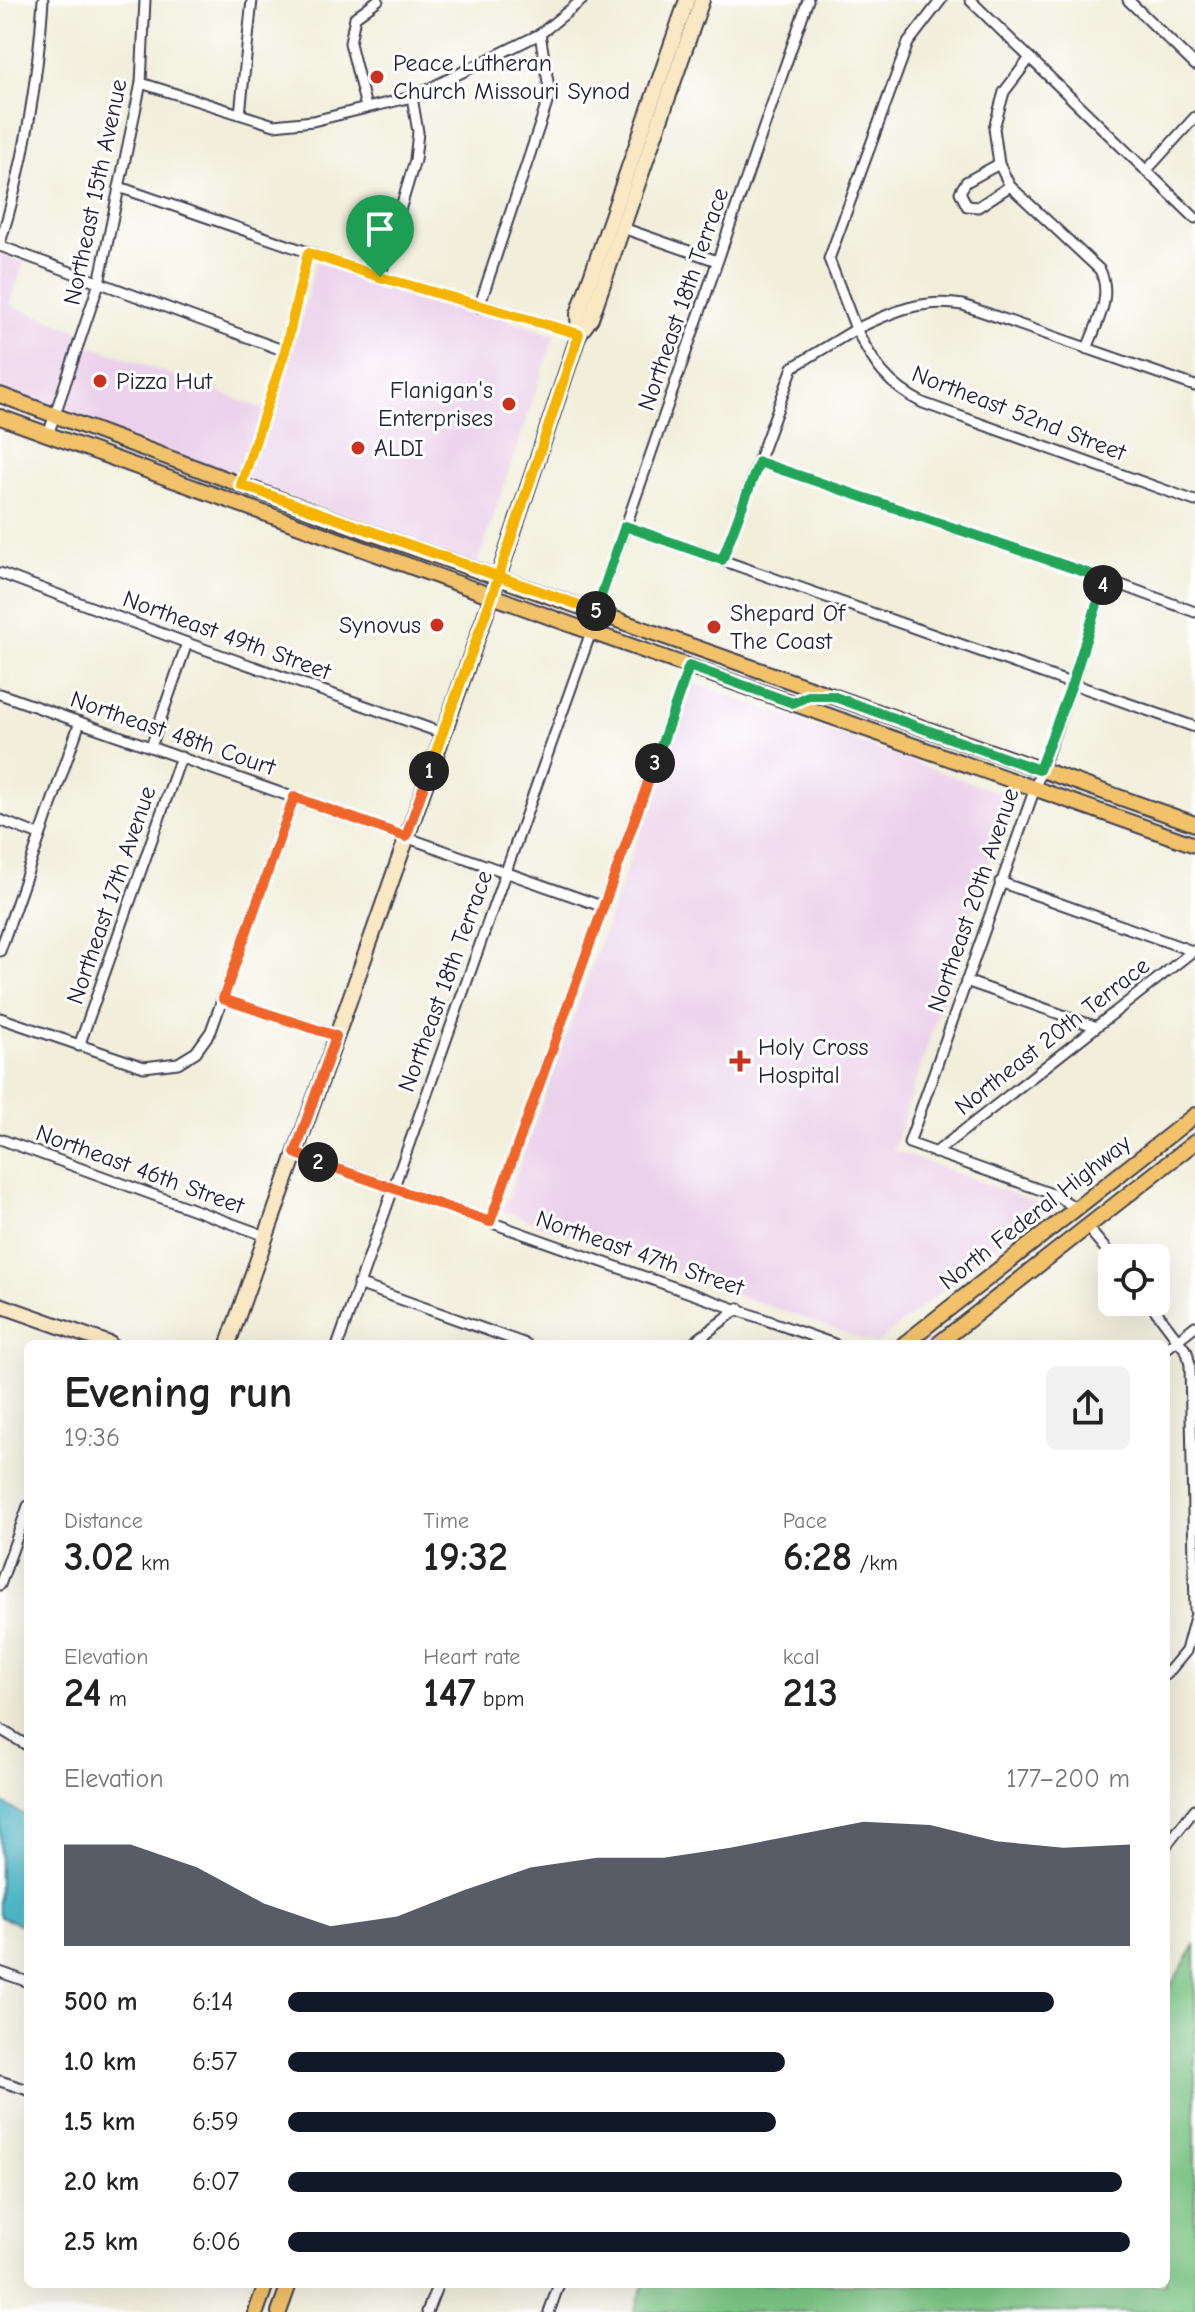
<!DOCTYPE html>
<html lang="en">
<head>
<meta charset="utf-8">
<style>
  body { margin:0; font-family:"Comic Neue",sans-serif; background:#f2f2f2; color:#222; height:100vh; display:flex; flex-direction:column; font-size:30px; white-space:nowrap }
  * { box-sizing:border-box; margin:0 }
  p { font-size:26px; color:#767676 }
  .icon { flex:none; width:44px; height:44px; fill:none; stroke:currentColor; stroke-width:2; stroke-linecap:round; stroke-linejoin:round }
  .map { position:relative; flex:1; overflow:hidden }
  .details { position:absolute; left:24px; top:1340px; width:1146px; height:948px; display:flex; flex-direction:column; background:#fff; border-radius:12px; box-shadow:0 8px 32px #0002 }
  .details>* { flex:none }
  .fabs { position:absolute; left:1098px; top:1244px; display:grid; gap:16px }
  .fabs a { display:grid; place-items:center; width:72px; height:72px; border-radius:12px; background:#fff; box-shadow:0 8px 32px #0002; font-size:40px }
  .pin { position:absolute; display:grid; place-items:center; width:68px; height:68px; color:#fff; margin:-82px -34px; border-radius:50% 50% 50% 0; rotate:-45deg; box-shadow:0 0 8px #0007 }
  .pin .icon { rotate:45deg }
  .km { position:absolute; width:40px; height:40px; margin:-20px; border-radius:50%; background:#222; color:#fff; font-size:22px; line-height:40px; text-align:center }
  .round { display:grid; place-items:center; flex:none; width:84px; height:84px; border-radius:12px; background:#f2f2f2 }
  .head { display:flex; align-items:center; justify-content:space-between; height:136px; padding:0 40px }
  h1 { font-size:44px; font-weight:600; line-height:60px }
  .stats { display:grid; grid-template-columns:repeat(3,1fr); gap:12px; height:136px; padding:8px 40px }
  .stats div { display:grid; align-content:center }
  .stats b { font-size:40px; font-weight:600 }
  .stats small { font-size:22px; font-weight:400 }
  .stats p { font-size:22px }
  .chart { height:224px; padding:16px 40px }
  .chart p { display:flex; justify-content:space-between }
  .chart svg { width:100%; height:144px; margin-top:8px; fill:#111827; opacity:.7 }
  ul { padding:0 40px; list-style:none; font-size:26px }
  li { display:grid; grid-template-columns:128px 96px 1fr; align-items:center; height:60px }
  li i { height:20px; border-radius:10px; background:#111827 }
  .map>svg:first-child { display:block }
  .built { fill:#ebd1eb }
  .green { fill:#7cc784; stroke:#4f7460; stroke-width:2 }
  .water { fill:#4fbbca; stroke:#386e82; stroke-width:2 }
  .lines { fill:none; stroke-linecap:round; stroke-linejoin:round }
  .street-casing { stroke:#414153; stroke-width:13 }
  .secondary-casing { stroke:#414153; stroke-width:18 }
  .primary-casing { stroke:#414153; stroke-width:18 }
  .street { stroke:#fff; stroke-width:9 }
  .secondary { stroke:#fae7c3; stroke-width:14 }
  .primary { stroke:#f2c26a; stroke-width:14 }
  .split-1-casing { stroke:#fff; stroke-width:16 }
  .split-2-casing { stroke:#fff; stroke-width:16 }
  .split-3-casing { stroke:#fff; stroke-width:16 }
  .split-4-casing { stroke:#fff; stroke-width:16 }
  .split-5-casing { stroke:#fff; stroke-width:16 }
  .split-6-casing { stroke:#fff; stroke-width:16 }
  .split-1 { stroke:#f5b400; stroke-width:10 }
  .split-2 { stroke:#f0652b; stroke-width:10 }
  .split-3 { stroke:#f0652b; stroke-width:10 }
  .split-4 { stroke:#22a559; stroke-width:10 }
  .split-5 { stroke:#22a559; stroke-width:10 }
  .split-6 { stroke:#f5b400; stroke-width:10 }
  .poi-dot { fill:#c8321e; stroke:#fff; stroke-width:3 }
  .labels { text-anchor:middle; dominant-baseline:central; stroke-width:6; stroke-linejoin:round; paint-order:stroke }
  .poi-label { font-size:24px; fill:#22223b; stroke:#fff; text-anchor:start }
  .street-label { font-size:24px; fill:#22223b; stroke:#fff }
</style>
</head>
<body>
<div class="map">
<svg width="1195" height="2312" viewBox="0 0 1195 2312">
  <rect width="100%" height="100%" fill="#fff"/>
  <filter id="ink" filterUnits="userSpaceOnUse"><feTurbulence type="fractalNoise" baseFrequency=".0125" numOctaves="2"/><feDisplacementMap in="SourceGraphic" scale="16" xChannelSelector="R" yChannelSelector="G"/><feConvolveMatrix kernelMatrix="1 2 1 2 8 2 1 2 1" color-interpolation-filters="sRGB"/></filter>
  <filter id="wash" filterUnits="userSpaceOnUse"><feTurbulence type="fractalNoise" baseFrequency=".006" numOctaves="4" result="noise"/><feDisplacementMap in="SourceGraphic" scale="32" xChannelSelector="R" yChannelSelector="G"/><feGaussianBlur stdDeviation="1.8" result="paint"/><feColorMatrix in="noise" values="0 0 0 0 0 0 0 0 0 0 0 0 0 0 0 0 0 1.4 0 .05"/><feComposite in="paint" operator="in"/></filter>
  <g filter="url(#wash)">
    <rect width="100%" height="100%" fill="#f1eeda"/>
    <g class="built">
      <path d="M0,254L24,262L10,305L77,330L85,343L272,412L292,355L316,261L555,335L477,565L0,391Z"/>
      <path d="M694,683L1010,797L893,1150L1046,1206L876,1344L503,1211Z"/>
    </g>
    <path class="green" d="M1195,1945V2312H634L644,2284H1166V1993Z"/>
    <path class="water" d="M0,1801L28,1817V1927L0,1917Z"/>
  </g>
  <g filter="url(#ink)">
    <g class="lines">
      <defs>
        <g id="street">
          <path d="M970,0L1195,218"/>
          <path d="M1128,0L1195,65"/>
          <path d="M1030,58L1004,92L994,128L999,164L1010,186L1100,270C1113,297 1097,322 1087,349"/>
          <path d="M141,83L274,125L313,121L412,97L540,34L582,0"/>
          <path d="M366,107L350,43L355,17L378,0"/>
          <path d="M240,114L252,0"/>
          <path d="M999,164L966,182L960,192L967,206L978,207L1010,186"/>
          <path d="M1146,171L1195,117"/>
          <path d="M119,187L380,277L579,334"/>
          <path d="M620,227L717,261"/>
          <path d="M0,243C24,168 38,78 43,0"/>
          <path d="M0,246L285,351"/>
          <path d="M380,277L415,160L418,132L412,97"/>
          <path d="M479,307L550,94L540,34"/>
          <path d="M1195,386L963,305C922,298 892,312 856,329C874,364 887,385 923,403L1195,501"/>
          <path d="M48,435L99,283L141,83L145,0"/>
          <path d="M759,462L1105,579L1195,612"/>
          <path d="M241,485L285,351L308,253"/>
          <path d="M625,526L1195,727"/>
          <path d="M722,560L793,367L856,329L829,259L908,43L941,0"/>
          <path d="M0,573L187,643L442,733"/>
          <path d="M596,612L808,0"/>
          <path d="M0,694L604,907"/>
          <path d="M151,747L187,643"/>
          <path d="M0,820L39,835"/>
          <path d="M1000,882L1195,952"/>
          <path d="M0,951L80,722"/>
          <path d="M966,981L1094,1026"/>
          <path d="M223,999L336,1036"/>
          <path d="M0,1018L144,1067L178,1063L196,1052L211,1031L294,797"/>
          <path d="M79,1046L181,757"/>
          <path d="M0,1139L266,1236"/>
          <path d="M295,1153L834,1344"/>
          <path d="M935,1153L1193,951"/>
          <path d="M1076,1208L1055,1195L909,1143L1072,684L1105,579"/>
          <path d="M490,1222L689,666"/>
          <path d="M1087,1227L1113,1258"/>
          <path d="M358,1284L526,1344"/>
          <path d="M1149,1302L1187,1352L1190,1365L1195,1611"/>
          <path d="M338,1344L591,632"/>
          <path d="M692,1344L739,1308"/>
          <path d="M1166,1349L1195,1326"/>
          <path d="M0,1585L28,1506"/>
          <path d="M1166,1675L1186,1651L1195,1617"/>
          <path d="M0,1729L28,1746"/>
          <path d="M1166,1846L1195,1809"/>
          <path d="M0,1972L28,1982"/>
          <path d="M0,2081L28,2090"/>
          <path d="M427,2312L438,2284"/>
          <path d="M549,2312L559,2284"/>
        </g>
        <g id="secondary">
          <path d="M579,334L578,314L687,0"/>
          <path d="M0,1305L110,1344"/>
          <path d="M228,1344L492,596L579,334L591,318L702,0"/>
        </g>
        <g id="primary">
          <path d="M0,395L360,529L1195,824"/>
          <path d="M0,417L591,632L1195,845"/>
          <path d="M904,1344L1195,1115"/>
          <path d="M938,1344L1195,1142"/>
          <path d="M256,2312L266,2284"/>
          <path d="M279,2312L289,2284"/>
        </g>
      </defs>
      <use href="#street" class="street-casing"/>
      <use href="#secondary" class="secondary-casing"/>
      <use href="#primary" class="primary-casing"/>
      <use href="#street" class="street"/>
      <use href="#secondary" class="secondary"/>
      <use href="#primary" class="primary"/>
    </g>
  </g>
  <g class="lines" filter="url(#ink)">
    <defs>
      <path id="split-1" d="M380,277L579,334L492,596L429,771"/>
      <path id="split-2" d="M318,1162L295,1153L336,1036L223,999L294,797L406,837L429,771"/>
      <path id="split-3" d="M318,1162L490,1222L655,763"/>
      <path id="split-4" d="M655,763L689,666L793,703L808,696H832L1039,770L1072,684L1103,585"/>
      <path id="split-5" d="M596,611L625,526L722,560L759,462L1105,579L1103,585"/>
      <path id="split-6" d="M380,277L308,253L285,351L241,485L596,611"/>
    </defs>
    <use href="#split-1" class="split-1-casing"/>
    <use href="#split-2" class="split-2-casing"/>
    <use href="#split-3" class="split-3-casing"/>
    <use href="#split-4" class="split-4-casing"/>
    <use href="#split-5" class="split-5-casing"/>
    <use href="#split-6" class="split-6-casing"/>
    <use href="#split-1" class="split-1"/>
    <use href="#split-2" class="split-2"/>
    <use href="#split-3" class="split-3"/>
    <use href="#split-4" class="split-4"/>
    <use href="#split-5" class="split-5"/>
    <use href="#split-6" class="split-6"/>
  </g>
  <g class="poi-dot">
    <circle cx="377" cy="77" r="8"/>
    <circle cx="100" cy="381" r="8"/>
    <circle cx="509" cy="404" r="8"/>
    <circle cx="358" cy="448" r="8"/>
    <circle cx="437" cy="625" r="8"/>
    <circle cx="714" cy="627" r="8"/>
    <path d="M736 1049h8v8h8v8h-8v8h-8v-8h-8v-8h8z"/>
  </g>
  <g class="labels">
    <g class="poi-label">
      <text x="393" y="63">Peace Lutheran<tspan x="393" dy="28">Church Missouri Synod</tspan></text>
      <text x="116" y="381">Pizza Hut</text>
      <text x="493" y="390" text-anchor="end">Flanigan's<tspan x="493" dy="28">Enterprises</tspan></text>
      <text x="374" y="448">ALDI</text>
      <text x="730" y="613">Shepard Of<tspan x="730" dy="28">The Coast</tspan></text>
      <text x="421" y="625" text-anchor="end">Synovus</text>
      <text x="758" y="1047">Holy Cross<tspan x="758" dy="28">Hospital</tspan></text>
    </g>
    <g class="street-label">
      <text transform="translate(95 192) rotate(-78)">Northeast 15th Avenue</text>
      <text transform="translate(683 299) rotate(-71)">Northeast 18th Terrace</text>
      <text transform="translate(1019 413) rotate(21)">Northeast 52nd Street</text>
      <text transform="translate(227 635) rotate(20)">Northeast 49th Street</text>
      <text transform="translate(173 733) rotate(19)">Northeast 48th Court</text>
      <text transform="translate(111 895) rotate(-71)">Northeast 17th Avenue</text>
      <text transform="translate(973 900) rotate(-71)">Northeast 20th Avenue</text>
      <text transform="translate(445 981) rotate(-70)">Northeast 18th Terrace</text>
      <text transform="translate(1052 1036) rotate(-38)">Northeast 20th Terrace</text>
      <text transform="translate(140 1169) rotate(20)">Northeast 46th Street</text>
      <text transform="translate(1035 1212) rotate(-38)">North Federal Highway</text>
      <text transform="translate(640 1253) rotate(19)">Northeast 47th Street</text>
    </g>
  </g>
</svg>
<div class="fabs">
<a><svg class="icon" aria-label="locate" viewBox="0 0 24 24"><circle cx="12" cy="12" r="6"/><path d="M12 2v4M12 18v4M2 12h4M18 12h4"/></svg></a>
</div>
<div class="pin" style="left:380px;top:277px;background:#1e9e55"><svg class="icon" aria-label="arrive" viewBox="0 0 24 24"><path d="M6 21V4h12l-3 4 3 4H6"/></svg></div>
<b class="km" style="left:429px;top:771px">1</b>
<b class="km" style="left:318px;top:1162px">2</b>
<b class="km" style="left:655px;top:763px">3</b>
<b class="km" style="left:1103px;top:585px">4</b>
<b class="km" style="left:596px;top:611px">5</b>
<section class="details">
<div class="head"><div><h1>Evening run</h1><p>19:36</p></div><a class="round"><svg class="icon" aria-label="share" viewBox="0 0 24 24"><path d="M12 15V3M7 8l5-5 5 5M5 13v7h14v-7"/></svg></a></div>
<div class="stats">
<div><p>Distance</p><b>3.02<small> km</small></b></div>
<div><p>Time</p><b>19:32</b></div>
<div><p>Pace</p><b>6:28<small> /km</small></b></div>
</div>
<div class="stats">
<div><p>Elevation</p><b>24<small> m</small></b></div>
<div><p>Heart rate</p><b>147<small> bpm</small></b></div>
<div><p>kcal</p><b>213</b></div>
</div>
<div class="chart"><p><span>Elevation</span>177–200 m</p>
<svg viewBox="0 0 160 44" preserveAspectRatio="none"><path d="M0 44V13L10 13L20 20L30 31L40 38L50 35L60 27L70 20L80 17L90 17L100 14L110 10L120 6L130 7L140 12L150 14L160 13V44z"/></svg>
</div>
<ul>
<li><b>500 m</b>6:14<i style="width:91%"></i></li>
<li><b>1.0 km</b>6:57<i style="width:59%"></i></li>
<li><b>1.5 km</b>6:59<i style="width:58%"></i></li>
<li><b>2.0 km</b>6:07<i style="width:99%"></i></li>
<li><b>2.5 km</b>6:06<i style="width:100%"></i></li>
</ul>
</section>
</div>
</body>
</html>
